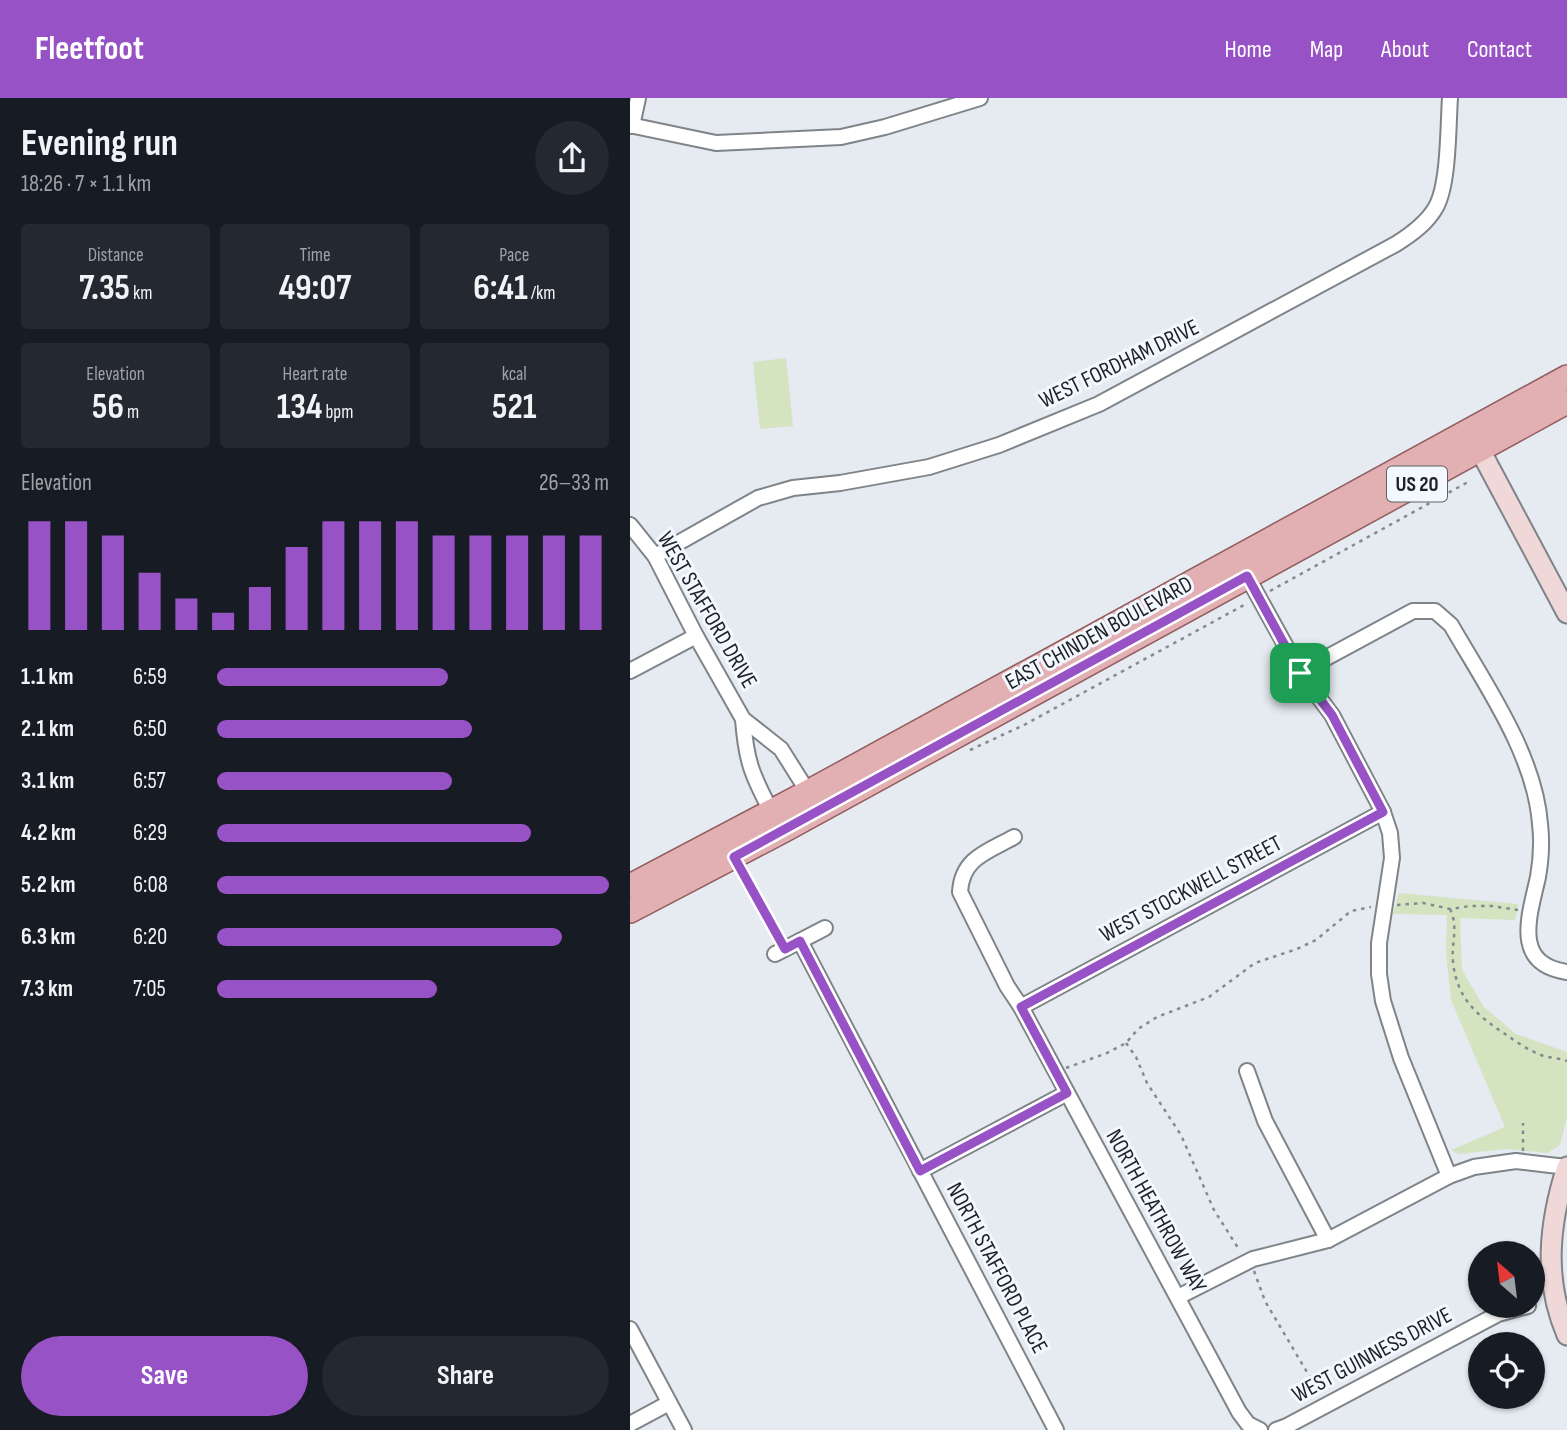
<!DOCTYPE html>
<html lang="en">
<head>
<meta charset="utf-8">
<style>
  body { margin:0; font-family:"Sofia Sans Condensed",sans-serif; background:#242831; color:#f1f3f6; height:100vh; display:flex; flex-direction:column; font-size:26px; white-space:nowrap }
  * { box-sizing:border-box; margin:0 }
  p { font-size:23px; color:#9ea1a6 }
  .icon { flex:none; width:38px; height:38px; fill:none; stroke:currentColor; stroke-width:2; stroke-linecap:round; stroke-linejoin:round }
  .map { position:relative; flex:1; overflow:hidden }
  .side { display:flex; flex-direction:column; background:#171b24; width:630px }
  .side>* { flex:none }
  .needle { width:46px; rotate:332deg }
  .fabs { position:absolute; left:838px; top:1143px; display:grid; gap:14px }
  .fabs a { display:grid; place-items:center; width:77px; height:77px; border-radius:50%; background:#171b24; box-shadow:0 2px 5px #0004; font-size:35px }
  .pin { position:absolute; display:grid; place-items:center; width:60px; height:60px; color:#fff; margin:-30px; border-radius:14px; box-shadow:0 4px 10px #0006 }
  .round { display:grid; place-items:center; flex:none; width:74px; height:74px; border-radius:37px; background:#242831 }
  .headline { display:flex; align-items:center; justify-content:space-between; height:119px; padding:0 21px }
  h1 { font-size:38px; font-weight:700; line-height:52px }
  .stats { display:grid; grid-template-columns:repeat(3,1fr); gap:10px; height:119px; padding:7px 21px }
  .stats div { display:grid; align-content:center; border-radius:7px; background:#242831; text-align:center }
  .stats b { font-size:35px; font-weight:700 }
  .stats small { font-size:19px; font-weight:400 }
  .stats p { font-size:19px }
  .chart { height:196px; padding:14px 21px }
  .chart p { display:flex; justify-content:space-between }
  .chart svg { width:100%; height:126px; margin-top:7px; stroke:#9752c6; stroke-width:6 }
  .cta { display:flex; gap:14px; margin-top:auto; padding:14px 21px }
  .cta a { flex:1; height:80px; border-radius:42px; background:#9752c6; color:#fff; font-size:28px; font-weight:700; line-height:80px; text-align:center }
  .cta a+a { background:#242831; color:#f1f3f6 }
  ul { padding:0 21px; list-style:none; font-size:23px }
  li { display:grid; grid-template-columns:112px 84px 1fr; align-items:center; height:52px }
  li i { height:18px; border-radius:9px; background:#9752c6 }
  header { display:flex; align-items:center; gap:42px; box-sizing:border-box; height:98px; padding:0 35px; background:#9752c6; color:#fff }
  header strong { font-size:33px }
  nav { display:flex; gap:38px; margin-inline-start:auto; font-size:24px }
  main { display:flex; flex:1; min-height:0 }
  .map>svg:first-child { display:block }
  .green { fill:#d4e3c0 }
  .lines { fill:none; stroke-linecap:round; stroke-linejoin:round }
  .street-casing { stroke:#7f8489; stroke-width:18 }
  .secondary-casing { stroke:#7f8489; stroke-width:23 }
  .primary-casing { stroke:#915c5e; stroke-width:26 }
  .path { stroke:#868a8f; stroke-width:2.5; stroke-dasharray:3.5 5; stroke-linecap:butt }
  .street { stroke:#fff; stroke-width:14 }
  .secondary { stroke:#f0d8d8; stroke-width:19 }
  .primary { stroke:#e2b0b2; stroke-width:23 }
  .route-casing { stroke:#fff; stroke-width:14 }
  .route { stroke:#9752c6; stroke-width:9 }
  .labels { text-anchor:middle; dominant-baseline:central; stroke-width:6; stroke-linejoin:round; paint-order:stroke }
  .shield { fill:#f2f8fe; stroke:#5e6265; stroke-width:2 }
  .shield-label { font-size:21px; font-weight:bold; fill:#1f2124 }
  .street-label { font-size:23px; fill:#1f2124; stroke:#f2f8fe }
</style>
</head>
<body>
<header>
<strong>Fleetfoot</strong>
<nav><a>Home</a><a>Map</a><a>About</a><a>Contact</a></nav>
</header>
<main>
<section class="side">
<div class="headline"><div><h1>Evening run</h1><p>18:26 · 7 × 1.1 km</p></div><a class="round"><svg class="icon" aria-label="share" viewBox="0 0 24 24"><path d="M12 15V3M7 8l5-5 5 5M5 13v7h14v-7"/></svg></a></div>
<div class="stats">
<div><p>Distance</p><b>7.35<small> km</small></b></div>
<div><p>Time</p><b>49:07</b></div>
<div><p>Pace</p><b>6:41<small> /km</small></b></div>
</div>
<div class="stats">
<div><p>Elevation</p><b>56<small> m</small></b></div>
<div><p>Heart rate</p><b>134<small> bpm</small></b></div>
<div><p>kcal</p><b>521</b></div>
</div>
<div class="chart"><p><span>Elevation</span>26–33 m</p>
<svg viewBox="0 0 160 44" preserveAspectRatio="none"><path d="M5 44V6M15 44V6M25 44V11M35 44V24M45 44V33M55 44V38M65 44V29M75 44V15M85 44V6M95 44V6M105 44V6M115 44V11M125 44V11M135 44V11M145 44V11M155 44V11"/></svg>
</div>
<ul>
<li><b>1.1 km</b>6:59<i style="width:59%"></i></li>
<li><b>2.1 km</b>6:50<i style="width:65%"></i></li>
<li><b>3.1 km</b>6:57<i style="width:60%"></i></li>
<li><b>4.2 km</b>6:29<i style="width:80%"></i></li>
<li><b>5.2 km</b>6:08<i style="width:100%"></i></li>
<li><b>6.3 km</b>6:20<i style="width:88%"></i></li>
<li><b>7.3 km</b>7:05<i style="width:56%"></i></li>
</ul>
<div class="cta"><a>Save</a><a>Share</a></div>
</section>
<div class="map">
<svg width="937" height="1332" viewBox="0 0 937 1332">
  <rect width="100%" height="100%" fill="#e5ebf1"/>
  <g class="green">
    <path d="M156,260L163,328L130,331L123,264Z"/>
    <path d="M769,795L888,806L885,822L830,820L832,872L854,909L886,936L937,954V1018L930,1047L917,1055L876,1051L829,1056L821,1052L875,1029L821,902L816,853L817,817L763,816Z"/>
  </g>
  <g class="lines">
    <defs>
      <g id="street">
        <path d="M0,27L86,45L211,39L255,29L350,0"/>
        <path d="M2,28L8,0"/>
        <path d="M0,427L25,458L66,538L113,621L151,651L178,694"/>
        <path d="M25,458L128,400L163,390L210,385L299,369L369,347L469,306L766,146C782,136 797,125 806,109C819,86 818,28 820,0"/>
        <path d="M617,478L670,574L702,617L753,714L760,735L762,760L749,845V876L753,903L771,960L819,1078"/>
        <path d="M0,573L66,538"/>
        <path d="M670,574L783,513H805L821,527C855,586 905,657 910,726C912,743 911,762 908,779C900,816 881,866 937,874"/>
        <path d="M113,621C116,663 122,677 141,713"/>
        <path d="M384,739C357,754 332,760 330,794L377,888L391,909L609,1314L618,1326L630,1332"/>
        <path d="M170,843L426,1332"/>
        <path d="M145,856L195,830"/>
        <path d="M391,909L753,714"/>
        <path d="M617,973L635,1023L698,1142"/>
        <path d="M290,1073L437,995"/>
        <path d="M548,1199L623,1161L698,1142L819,1078L844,1069L886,1063L937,1069"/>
        <path d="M0,1231L54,1332"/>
        <path d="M0,1326L39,1305"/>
        <path d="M646,1332L657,1328L868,1216L898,1208"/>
      </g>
      <g id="secondary">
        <path d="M850,352L937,515"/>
        <path d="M937,1069C919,1125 913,1181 937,1237"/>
      </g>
      <g id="primary">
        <path d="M0,788L178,694L937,279"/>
        <path d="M0,813L151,734L937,304"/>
      </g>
    </defs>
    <use href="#street" class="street-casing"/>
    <use href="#secondary" class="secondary-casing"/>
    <use href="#primary" class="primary-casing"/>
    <g class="path">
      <path d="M640,493L838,384"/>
      <path d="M340,652L394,627L614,507"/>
      <path d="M113,774L148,839"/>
      <path d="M767,807L793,805L820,811L840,808H862L888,812"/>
      <path d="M820,811C829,830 821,845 823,864C827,902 848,918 878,938C888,945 900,953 911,957C919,960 929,960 937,963"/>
      <path d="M496,945L506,959L517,985L551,1037L584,1112L610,1153"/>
      <path d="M436,970L477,955L496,945L508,931L527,919L579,899L625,865L667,851L686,842L721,813L741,809"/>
      <path d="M893,1053V1025"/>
      <path d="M624,1173L635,1203L681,1281L688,1297"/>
    </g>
    <use href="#street" class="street"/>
    <use href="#secondary" class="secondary"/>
    <use href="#primary" class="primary"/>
  </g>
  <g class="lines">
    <defs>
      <path id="route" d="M617,478L670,575L702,617L753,714L391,909L437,995L290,1073L170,843L155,851L104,759Z"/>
    </defs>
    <use href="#route" class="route-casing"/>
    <use href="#route" class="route"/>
  </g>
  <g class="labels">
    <rect class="shield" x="757" y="368.5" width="60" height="35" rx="5"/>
    <g class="shield-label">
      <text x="787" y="386">US 20</text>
    </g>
    <g class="street-label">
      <text transform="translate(489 266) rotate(-26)">WEST FORDHAM DRIVE</text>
      <text transform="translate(77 512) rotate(60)">WEST STAFFORD DRIVE</text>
      <text transform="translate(469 535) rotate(-29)">EAST CHINDEN BOULEVARD</text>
      <text transform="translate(561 791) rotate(-28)">WEST STOCKWELL STREET</text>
      <text transform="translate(526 1113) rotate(61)">NORTH HEATHROW WAY</text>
      <text transform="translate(367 1170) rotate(62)">NORTH STAFFORD PLACE</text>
      <text transform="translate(742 1257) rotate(-28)">WEST GUINNESS DRIVE</text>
    </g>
  </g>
</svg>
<div class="fabs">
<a><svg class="needle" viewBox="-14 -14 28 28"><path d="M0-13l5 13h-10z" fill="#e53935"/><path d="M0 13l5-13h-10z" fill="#9ea1a6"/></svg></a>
<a><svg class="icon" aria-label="locate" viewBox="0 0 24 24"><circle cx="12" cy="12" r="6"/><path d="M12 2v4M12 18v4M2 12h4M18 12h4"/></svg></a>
</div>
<div class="pin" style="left:670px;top:575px;background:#1e9e55"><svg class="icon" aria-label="arrive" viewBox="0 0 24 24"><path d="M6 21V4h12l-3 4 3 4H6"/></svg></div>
</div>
</main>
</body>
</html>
